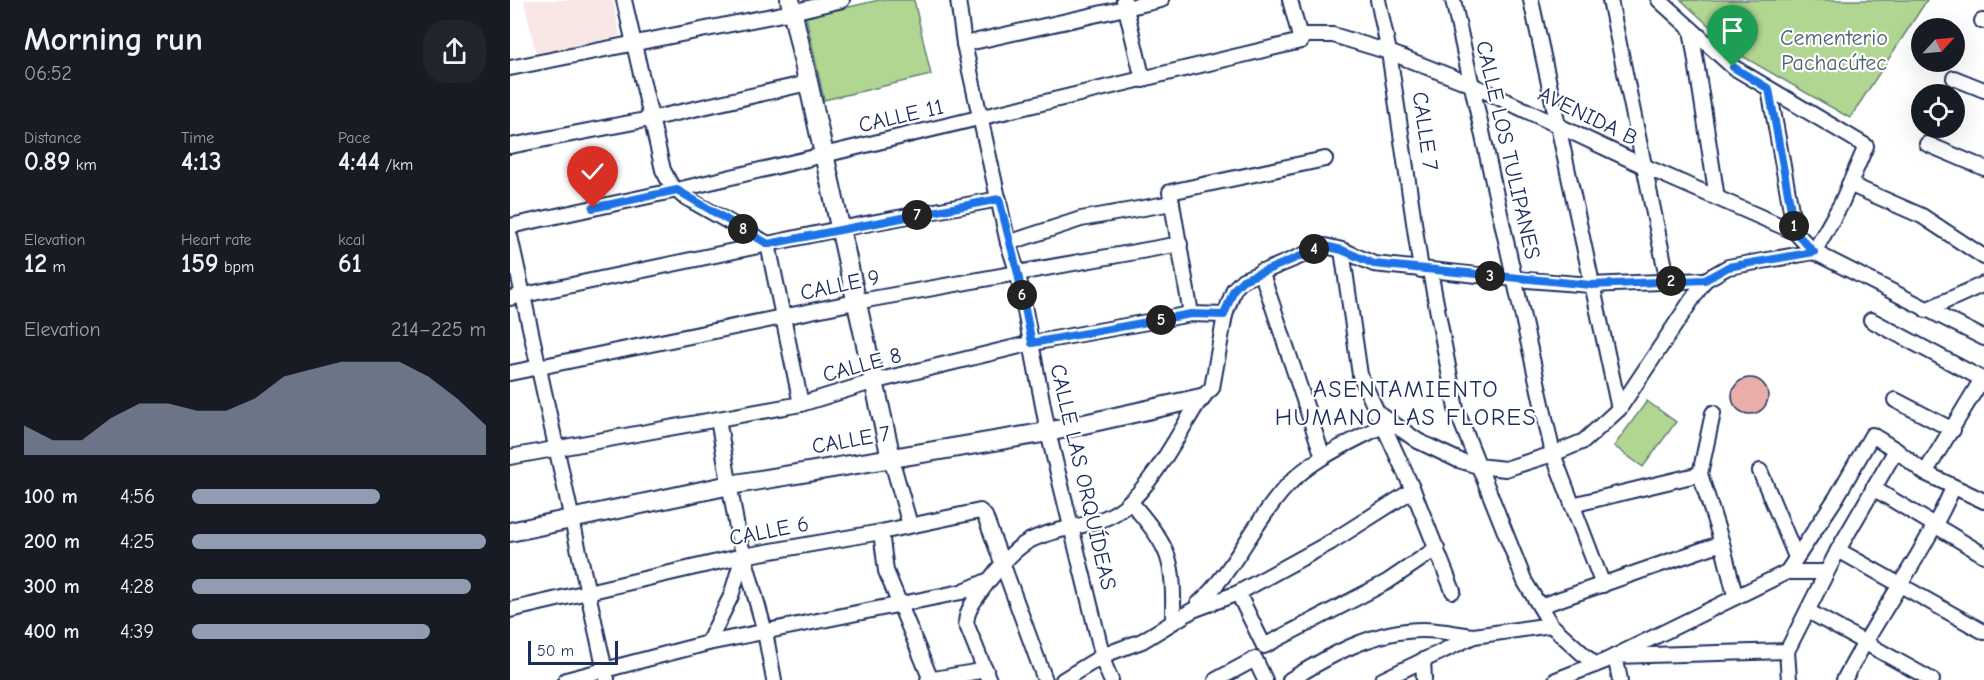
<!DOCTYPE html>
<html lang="en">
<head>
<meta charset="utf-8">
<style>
  body { margin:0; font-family:"Comic Neue",sans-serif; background:#20242c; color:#f1f3f6; height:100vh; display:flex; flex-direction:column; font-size:22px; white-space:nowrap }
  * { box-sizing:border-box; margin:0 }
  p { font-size:20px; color:#9ea1a6 }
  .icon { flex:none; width:33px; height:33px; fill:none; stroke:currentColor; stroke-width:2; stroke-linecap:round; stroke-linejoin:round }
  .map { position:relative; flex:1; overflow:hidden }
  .sheet { display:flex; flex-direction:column; background:#171b24; width:510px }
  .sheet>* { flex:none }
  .needle { width:39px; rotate:64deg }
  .tools { position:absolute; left:1401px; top:18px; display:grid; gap:12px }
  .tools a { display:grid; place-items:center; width:54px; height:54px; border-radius:50%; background:#171b24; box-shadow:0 6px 24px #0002; font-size:30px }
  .scale { position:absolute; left:18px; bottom:15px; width:90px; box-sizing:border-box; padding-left:6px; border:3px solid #1b2f5e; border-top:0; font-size:16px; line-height:21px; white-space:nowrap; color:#1b2f5e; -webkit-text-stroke:4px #fff; paint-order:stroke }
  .pin { position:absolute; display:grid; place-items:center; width:51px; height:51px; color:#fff; margin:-62px -26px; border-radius:50% 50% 50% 0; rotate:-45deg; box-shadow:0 0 6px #0007 }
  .pin .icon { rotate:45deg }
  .km { position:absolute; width:30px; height:30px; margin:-15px; border-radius:50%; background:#222; color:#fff; font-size:16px; line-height:30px; text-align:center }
  .round { display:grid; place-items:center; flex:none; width:63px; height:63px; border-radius:24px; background:#20242c }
  .head { display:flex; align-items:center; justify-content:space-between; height:102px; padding:0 24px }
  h1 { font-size:33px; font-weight:700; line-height:45px }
  .stats { display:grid; grid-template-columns:repeat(3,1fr); gap:9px; height:102px; padding:6px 24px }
  .stats div { display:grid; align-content:center }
  .stats b { font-size:26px; font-weight:700 }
  .stats small { font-size:16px; font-weight:400 }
  .stats p { font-size:16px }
  .chart { height:168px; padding:12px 24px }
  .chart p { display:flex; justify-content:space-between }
  .chart svg { width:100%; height:108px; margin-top:6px; fill:#919bb2; opacity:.7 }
  ul { padding:0 24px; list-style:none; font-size:20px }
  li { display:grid; grid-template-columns:96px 72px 1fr; align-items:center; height:45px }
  li i { height:15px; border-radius:8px; background:#919bb2 }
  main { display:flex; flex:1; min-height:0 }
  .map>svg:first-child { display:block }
  .built { fill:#f8e7e5 }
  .green { fill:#b0d691; stroke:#668278; stroke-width:1.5 }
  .building { fill:#e9aea7; stroke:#1b2f5e; stroke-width:1.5 }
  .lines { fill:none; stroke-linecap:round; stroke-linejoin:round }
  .street-casing { stroke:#1b2f5e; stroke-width:18 }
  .secondary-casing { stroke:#1b2f5e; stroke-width:22 }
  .street { stroke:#fff; stroke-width:14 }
  .secondary { stroke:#fff; stroke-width:18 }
  .route-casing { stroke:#fff; stroke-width:12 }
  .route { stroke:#1a73e8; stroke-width:8 }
  .labels { text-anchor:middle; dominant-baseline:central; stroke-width:4.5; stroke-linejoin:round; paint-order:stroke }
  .park-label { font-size:22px; fill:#48616d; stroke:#fff }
  .street-label { font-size:22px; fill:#1b2f5e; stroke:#fff }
  .neighbourhood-label { font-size:24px; letter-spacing:1.5px; fill:#1b2f5e; stroke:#fff }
</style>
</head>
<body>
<main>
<section class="sheet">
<div class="head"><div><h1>Morning run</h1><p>06:52</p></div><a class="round"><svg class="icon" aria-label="share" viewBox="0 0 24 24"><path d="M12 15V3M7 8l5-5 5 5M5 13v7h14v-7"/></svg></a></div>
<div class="stats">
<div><p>Distance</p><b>0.89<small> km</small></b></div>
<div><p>Time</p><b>4:13</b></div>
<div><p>Pace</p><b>4:44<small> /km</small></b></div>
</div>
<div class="stats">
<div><p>Elevation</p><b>12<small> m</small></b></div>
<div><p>Heart rate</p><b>159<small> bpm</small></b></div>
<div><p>kcal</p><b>61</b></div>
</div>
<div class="chart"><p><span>Elevation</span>214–225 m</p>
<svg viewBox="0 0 160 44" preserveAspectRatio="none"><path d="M0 44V32L10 38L20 38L30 29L40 23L50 23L60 26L70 26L80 21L90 12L100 9L110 6L120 6L130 6L140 12L150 21L160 32V44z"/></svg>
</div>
<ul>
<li><b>100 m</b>4:56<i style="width:64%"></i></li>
<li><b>200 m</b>4:25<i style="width:100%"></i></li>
<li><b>300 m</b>4:28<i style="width:95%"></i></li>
<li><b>400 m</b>4:39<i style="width:81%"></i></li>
</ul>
</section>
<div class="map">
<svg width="1474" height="680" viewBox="0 0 1474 680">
  <rect width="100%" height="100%" fill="#fff"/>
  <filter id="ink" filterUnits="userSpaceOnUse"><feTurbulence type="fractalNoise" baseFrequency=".0167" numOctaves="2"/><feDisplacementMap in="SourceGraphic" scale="12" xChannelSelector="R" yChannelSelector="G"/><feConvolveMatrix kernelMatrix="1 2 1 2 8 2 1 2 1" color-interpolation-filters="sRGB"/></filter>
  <g filter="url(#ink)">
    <path class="built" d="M14,0H103L110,36L26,54Z"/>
    <g class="green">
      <path d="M369,0H404L421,75L314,100L296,17Z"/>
      <path d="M1171,0H1417L1340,118L1232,56Z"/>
      <path d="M1137,401L1166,422L1133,467L1104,446Z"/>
    </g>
    <circle class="building" cx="1240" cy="396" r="18"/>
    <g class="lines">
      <defs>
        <g id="street">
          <path d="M114,0L153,170L161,185L173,196L258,244L291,404"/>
          <path d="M448,0L454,44L498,243L508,274L538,432L595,666L601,680"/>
          <path d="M614,0L633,80"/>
          <path d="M868,0L879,52L911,270"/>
          <path d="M943,0L1043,454L1093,585"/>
          <path d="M1021,0L1109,409"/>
          <path d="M1100,0L1158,282"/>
          <path d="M1149,0L1223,67L1356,146L1331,204L1304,252"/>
          <path d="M1472,21H1474"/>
          <path d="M1181,29L1207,198"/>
          <path d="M789,35H823L879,52L960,84L1136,167L1285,232L1304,252L1474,338"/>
          <path d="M454,44L651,0"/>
          <path d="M0,68L282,12L332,0"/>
          <path d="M1444,78L1474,90"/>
          <path d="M1259,89L1285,232"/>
          <path d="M1417,144L1474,168"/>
          <path d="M0,146L140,119L298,83"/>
          <path d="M1339,184L1412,216L1474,257"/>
          <path d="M0,226L167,190L791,41L780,0"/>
          <path d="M0,236L97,680"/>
          <path d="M498,243L571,219L662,203"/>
          <path d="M832,250L850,375L903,490L943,591"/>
          <path d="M751,271L813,457"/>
          <path d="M920,271L946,409L1015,582L1041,625L1085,665"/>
          <path d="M0,298L329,229L489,199"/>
          <path d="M1416,310L1474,284"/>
          <path d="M681,314L660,192L815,159"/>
          <path d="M1361,320L1474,380"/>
          <path d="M0,373L345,302L670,244"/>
          <path d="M1385,400L1443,430"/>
          <path d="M865,411L908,441L948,460L968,466L995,469L1043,454L1074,441L1109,409L1195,280L1218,267L1304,252"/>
          <path d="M1203,413L1190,474L1212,543L1225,595"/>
          <path d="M208,419L228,534L255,632L264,680"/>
          <path d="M0,457L291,404L362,382L522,343L681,314L715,315"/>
          <path d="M381,458L400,525"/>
          <path d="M1250,471L1286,557"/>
          <path d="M1415,473L1472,379"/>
          <path d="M1363,488L1474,555"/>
          <path d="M620,501C661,550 664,557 663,621"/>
          <path d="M1062,505L1190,474"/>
          <path d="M371,532L376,571L421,680"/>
          <path d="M1328,550L1474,632"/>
          <path d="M1277,572L1326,498L1362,435L1386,450"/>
          <path d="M728,593L754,646L877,582L927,548"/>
          <path d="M688,604C725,570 743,523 776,487C801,459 839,443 872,426"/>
          <path d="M1030,606L1212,543"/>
          <path d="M0,610L233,556L371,532L470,511L475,516L535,680"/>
          <path d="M1298,611L1422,680"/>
          <path d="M198,643L221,596L233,556"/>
          <path d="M913,660L914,680"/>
          <path d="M56,680L198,643L451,592L477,581"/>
          <path d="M418,680L476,670"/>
          <path d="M479,680L456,623C457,607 468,596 477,583C489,568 502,550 519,541C549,525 587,529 614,507C645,482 669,432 691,398L702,388L715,315L724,289L733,280L815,246L832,250L864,264L1005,279L1081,285L1195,280"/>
          <path d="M553,680L594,655L632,641L683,610L728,593L821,542L903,490"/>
          <path d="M706,680L745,659L755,680"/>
          <path d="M780,680C820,655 864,630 913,630C930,630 947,634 964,636"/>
          <path d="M872,680L964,636L1041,625"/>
          <path d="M1046,680L1095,661L1277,572H1316"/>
          <path d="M1110,680L1105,656L1277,651"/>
          <path d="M1279,680L1277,651L1328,550L1386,450L1415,473L1474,501"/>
          <path d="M1334,680C1368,615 1413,555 1443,488"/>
        </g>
        <g id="secondary">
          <path d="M280,0L381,458"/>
          <path d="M0,532L220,485L538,432L691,398"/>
        </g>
      </defs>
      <use href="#street" class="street-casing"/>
      <use href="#secondary" class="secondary-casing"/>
      <use href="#street" class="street"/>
      <use href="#secondary" class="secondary"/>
    </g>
  </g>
  <g class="lines" filter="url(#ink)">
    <defs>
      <path id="route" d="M83,208L167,190L258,244L489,199L508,274L522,343L681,314L714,315L724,289L733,280L815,246L832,250L864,264L1081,285L1195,280L1218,267L1304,252L1285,232L1259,89L1223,67"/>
    </defs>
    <use href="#route" class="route-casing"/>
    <use href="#route" class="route"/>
  </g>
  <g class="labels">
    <g class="park-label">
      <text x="1324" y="38">Cementerio<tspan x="1324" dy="25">Pachacútec</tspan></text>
    </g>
    <g class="street-label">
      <text transform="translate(391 116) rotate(-13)">CALLE 11</text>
      <text transform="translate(1078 116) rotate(26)">AVENIDA B</text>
      <text transform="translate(915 131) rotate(82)">CALLE 7</text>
      <text transform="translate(998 150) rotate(77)">CALLE LOS TULIPANES</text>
      <text transform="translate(330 285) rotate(-12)">CALLE 9</text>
      <text transform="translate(352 365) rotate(-15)">CALLE 8</text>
      <text transform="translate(341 440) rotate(-10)">CALLE 7</text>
      <text transform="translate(573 477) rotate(77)">CALLE LAS ORQUÍDEAS</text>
      <text transform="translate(259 531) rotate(-11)">CALLE 6</text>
    </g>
    <g class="neighbourhood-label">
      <text x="896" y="389">ASENTAMIENTO<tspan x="896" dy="28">HUMANO LAS FLORES</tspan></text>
    </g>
  </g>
</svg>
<div class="tools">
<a><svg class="needle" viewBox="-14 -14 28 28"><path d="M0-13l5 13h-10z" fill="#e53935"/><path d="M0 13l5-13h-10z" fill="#9ea1a6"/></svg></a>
<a><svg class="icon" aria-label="locate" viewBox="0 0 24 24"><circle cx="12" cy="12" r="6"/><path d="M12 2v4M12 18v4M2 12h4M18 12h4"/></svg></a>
</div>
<div class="scale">50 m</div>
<div class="pin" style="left:1223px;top:67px;background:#1e9e55"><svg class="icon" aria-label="arrive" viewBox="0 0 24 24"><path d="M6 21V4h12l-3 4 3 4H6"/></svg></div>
<div class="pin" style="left:83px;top:208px;background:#d93025"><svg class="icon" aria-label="check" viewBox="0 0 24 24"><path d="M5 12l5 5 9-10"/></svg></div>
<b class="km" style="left:1284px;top:226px">1</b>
<b class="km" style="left:1161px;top:281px">2</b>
<b class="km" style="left:980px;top:276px">3</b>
<b class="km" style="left:804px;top:249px">4</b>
<b class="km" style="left:651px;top:320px">5</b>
<b class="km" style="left:512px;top:295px">6</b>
<b class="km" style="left:407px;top:215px">7</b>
<b class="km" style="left:233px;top:229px">8</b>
</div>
</main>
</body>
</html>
